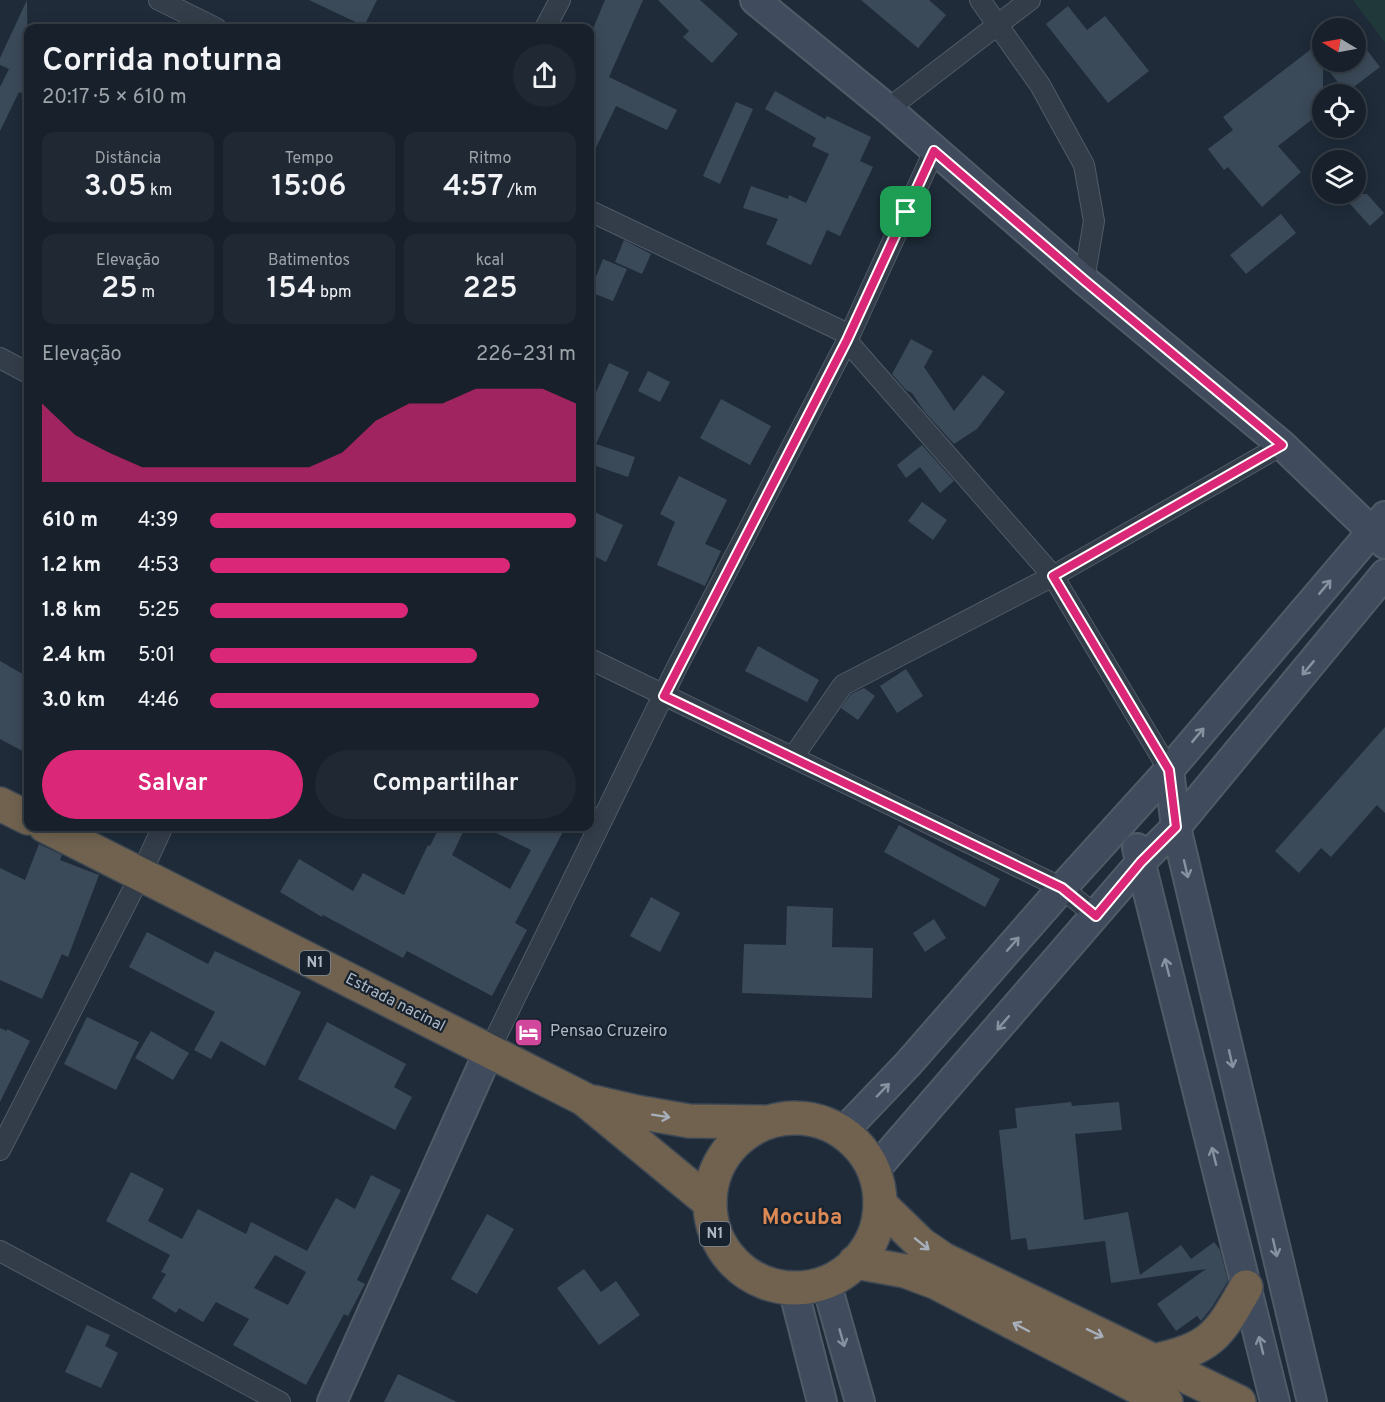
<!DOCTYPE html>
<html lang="pt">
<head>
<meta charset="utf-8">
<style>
  body { margin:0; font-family:Overpass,sans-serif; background:#202833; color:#f1f3f6; height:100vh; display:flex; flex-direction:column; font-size:22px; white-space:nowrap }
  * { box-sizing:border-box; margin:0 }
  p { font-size:20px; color:#9ea3a9 }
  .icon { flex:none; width:33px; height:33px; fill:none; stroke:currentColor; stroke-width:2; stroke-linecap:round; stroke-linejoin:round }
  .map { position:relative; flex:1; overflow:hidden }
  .side { position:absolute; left:24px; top:24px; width:570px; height:807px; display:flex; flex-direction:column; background:#17202b; border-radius:12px; box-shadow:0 3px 15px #0003,0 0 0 2px #363e47 }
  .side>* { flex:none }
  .needle { width:39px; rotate:280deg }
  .buttons { position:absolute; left:1312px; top:18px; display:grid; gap:12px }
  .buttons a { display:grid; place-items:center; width:54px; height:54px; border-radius:50%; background:#17202b; box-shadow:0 3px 15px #0003,0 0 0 2px #363e47; font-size:30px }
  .pin { position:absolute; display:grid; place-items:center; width:51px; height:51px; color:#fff; margin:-26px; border-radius:12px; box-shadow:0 3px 9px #0006 }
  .round { display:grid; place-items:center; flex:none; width:63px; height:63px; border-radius:32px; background:#202833 }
  .headline { display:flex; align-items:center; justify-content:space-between; height:102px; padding:0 18px }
  h1 { font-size:33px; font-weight:600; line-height:45px }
  .metrics { display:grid; grid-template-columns:repeat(3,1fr); gap:9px; height:102px; padding:6px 18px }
  .metrics div { display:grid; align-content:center; border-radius:12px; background:#202833; text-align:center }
  .metrics b { font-size:30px; font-weight:600 }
  .metrics small { font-size:16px; font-weight:400 }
  .metrics p { font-size:16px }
  .chart { height:168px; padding:12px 18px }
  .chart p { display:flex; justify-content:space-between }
  .chart svg { width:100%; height:108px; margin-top:6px; fill:#db2777; opacity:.7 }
  .action { display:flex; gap:12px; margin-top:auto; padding:12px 18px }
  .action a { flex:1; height:69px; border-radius:36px; background:#db2777; color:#fff; font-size:24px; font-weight:600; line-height:69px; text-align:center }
  .action a+a { background:#202833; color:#f1f3f6 }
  ul { padding:0 18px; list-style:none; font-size:20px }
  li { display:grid; grid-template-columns:96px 72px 1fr; align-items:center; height:45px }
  li i { height:15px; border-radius:8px; background:#db2777 }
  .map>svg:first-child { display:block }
  .green { fill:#21383a }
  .building { fill:#3b4a59; fill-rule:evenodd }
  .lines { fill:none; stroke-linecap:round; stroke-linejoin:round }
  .street-casing { stroke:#505b67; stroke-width:22 }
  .secondary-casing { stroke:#505b67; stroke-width:32 }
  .highway-casing { stroke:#3d4854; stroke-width:36 }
  .street { stroke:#333d4a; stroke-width:20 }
  .secondary { stroke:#404c5d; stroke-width:28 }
  .highway { stroke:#70624f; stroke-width:33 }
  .oneway { stroke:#8792a1 }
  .oneway2 { stroke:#a7afba }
  .route-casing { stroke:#fff; stroke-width:12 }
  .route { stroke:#db2777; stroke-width:8 }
  .labels { text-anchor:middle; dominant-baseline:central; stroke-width:4.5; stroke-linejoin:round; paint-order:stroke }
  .shield { fill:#18222e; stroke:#808b98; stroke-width:1.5 }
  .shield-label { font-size:15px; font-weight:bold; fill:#adb8c6 }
  .street-label { font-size:16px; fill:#adb8c6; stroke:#18222e }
  .poi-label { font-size:16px; fill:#adb8c6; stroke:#18222e; text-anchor:start }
  .district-label { font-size:22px; font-weight:bold; fill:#da8854; stroke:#18222e }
</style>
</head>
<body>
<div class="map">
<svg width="1385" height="1402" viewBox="0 0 1385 1402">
  <rect width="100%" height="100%" fill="#1f2b39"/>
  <path class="green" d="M1353,0H1385V43Z"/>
  <g class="building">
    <path d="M27,0L28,96L19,92L0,131V87L9,69L0,65V58Z"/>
    <path d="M309,0H377L364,26Z"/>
    <path d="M605,0H643L609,77L677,110L667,130L616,106L590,160V36Z"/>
    <path d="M658,0H700L738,34L712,63L683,37L689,31Z"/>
    <path d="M861,0H929L946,15L918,48Z"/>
    <path d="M1068,6L1087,30L1105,16L1149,71L1108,103L1046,24Z"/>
    <path d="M1356,36L1380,67L1346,93L1323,63V111L1278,146L1301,172L1262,207L1228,167L1224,170L1208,149L1233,130L1223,117L1323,40V62H1356Z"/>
    <path d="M775,91L825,119L827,116L871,137L860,161L873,167L840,236L827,230L811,265L766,244L778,219L743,208L751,186L788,199L789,195L806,203L829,154L812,146L816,138L765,109Z"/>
    <path d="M736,102L753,109L720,184L703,176Z"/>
    <path d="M1341,194H1367L1384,213L1370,226Z"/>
    <path d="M1281,214L1296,233L1246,274L1230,255Z"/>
    <path d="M624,240L651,254L642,274L615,262Z"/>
    <path d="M603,259L627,269L613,301L590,292Z"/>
    <path d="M911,339L933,351L924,367L954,411L983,375L1005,392L977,429L954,444L924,411L912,393L906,390L892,374Z"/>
    <path d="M609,363L629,372L596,444L635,457L628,477L590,464V406Z"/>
    <path d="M648,371L670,382L660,402L638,391Z"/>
    <path d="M721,399L771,426L750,465L700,438Z"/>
    <path d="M922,445L954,481L940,493L920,467L906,478L897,465Z"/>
    <path d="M679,476L727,500L705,544L721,551L705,586L657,565L675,522L660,514Z"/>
    <path d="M922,502L947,520L933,540L908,521Z"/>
    <path d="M590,510L623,525L606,562L590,554Z"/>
    <path d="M758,646L819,680L807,702L745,671Z"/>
    <path d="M0,661L28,677V754L0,739Z"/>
    <path d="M906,669L923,696L897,713L880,686Z"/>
    <path d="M864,688L875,696L858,720L841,708L851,694Z"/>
    <path d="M1385,727V813L1377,805L1331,857L1321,848L1299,873L1275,851Z"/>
    <path d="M899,825L1000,879L985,907L884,852Z"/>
    <path d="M440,826H466L452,855L510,889L531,850L482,826H566L515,923L527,930L492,996L407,951L403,958L323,915L322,917L280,892L299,859L353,891L363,873L404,895L428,845L430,846Z"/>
    <path d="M39,844L62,855L60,860L99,875L68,957L62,954L42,999L0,980V868L25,880Z"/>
    <path d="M651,897L680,913L660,952L630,936Z"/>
    <path d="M787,906L833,908L832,947L873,948L872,998L742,993L744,944L786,945Z"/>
    <path d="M934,919L946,938L925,952L913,933Z"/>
    <path d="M147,932L208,964L215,951L301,992L265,1066L221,1041L211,1059L194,1050L215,1012L129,967Z"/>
    <path d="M87,1017L139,1042L116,1090L64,1064Z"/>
    <path d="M327,1022L406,1064L394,1087L412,1097L395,1130L298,1079Z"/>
    <path d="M0,1028L7,1031V1029L30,1041L0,1102Z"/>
    <path d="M151,1031L189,1053L173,1080L135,1058Z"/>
    <path d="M1071,1102L1072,1106L1119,1102L1122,1130L1075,1134L1084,1220L1128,1212L1140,1275L1181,1245L1191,1259L1214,1242L1220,1250L1228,1281L1212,1307L1201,1321L1197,1316L1176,1331L1157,1304L1206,1269L1111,1283L1105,1241L1028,1250L1026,1238L1011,1240L999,1130L1017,1128L1015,1108Z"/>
    <path d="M131,1172L164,1189L148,1221L182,1239L198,1209L246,1234L251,1222L307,1251L336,1198L355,1209L371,1175L401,1190L357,1280L365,1284L348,1316L344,1314L306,1385L233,1345L249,1319L216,1302L203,1322L179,1308L176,1313L152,1298L166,1274L161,1272L170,1255L106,1221ZM275,1255L306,1272L288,1305L254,1288Z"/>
    <path d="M487,1214L514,1229L477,1294L451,1279Z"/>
    <path d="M584,1269L601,1292L616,1281L640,1315L599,1345L557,1288Z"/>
    <path d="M87,1325L110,1335L105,1346L118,1353L101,1388L65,1372Z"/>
    <path d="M398,1374L457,1402H384Z"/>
  </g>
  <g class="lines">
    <defs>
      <g id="street">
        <path d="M159,0L216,28"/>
        <path d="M980,0L1040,85L1084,165L1094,221L1084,280"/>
        <path d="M545,28L560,0"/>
        <path d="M888,109L1030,0"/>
        <path d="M590,211L850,335"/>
        <path d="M847,341L1053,576L1169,770"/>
        <path d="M0,358L28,373"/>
        <path d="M590,659L1062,888L1096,916"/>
        <path d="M793,757L843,685L1053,576L1282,445"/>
        <path d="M489,1051L678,665L847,341L934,151"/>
        <path d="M0,1150L141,874L163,826"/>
        <path d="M0,1251L280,1402"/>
      </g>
      <g id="secondary">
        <path d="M755,0L888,109L1084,280L1282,445L1385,544"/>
        <path d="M1169,770L1176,827L1312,1402"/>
        <path d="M1137,848L1275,1402"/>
        <path d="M843,1132L908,1064L1062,888L1169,770L1385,516"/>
        <path d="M874,1171L1141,862L1176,827L1385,574"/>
        <path d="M826,1282L860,1402"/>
        <path d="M793,1288L822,1402"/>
        <path d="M332,1402L489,1051"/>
      </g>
      <g id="highway">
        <path d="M0,804L28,818"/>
        <path d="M45,826L584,1099L709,1202"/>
        <path d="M594,1102L637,1112L689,1121L763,1122"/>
        <circle cx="795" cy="1203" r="85"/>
        <path d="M880,1204L921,1244L943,1259L1239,1402"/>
        <path d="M855,1262L905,1271L937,1283L1166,1402"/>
        <path d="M1153,1361C1211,1348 1218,1337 1246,1287"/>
      </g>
    </defs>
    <use href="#street" class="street-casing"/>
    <use href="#secondary" class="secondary-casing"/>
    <use href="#highway" class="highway-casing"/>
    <use href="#street" class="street"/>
    <use href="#secondary" class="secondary"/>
    <use href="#highway" class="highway"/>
  </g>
  <defs><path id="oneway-shaft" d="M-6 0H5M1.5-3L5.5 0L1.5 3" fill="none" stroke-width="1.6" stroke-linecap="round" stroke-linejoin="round" transform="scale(1.5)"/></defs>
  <g class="oneway">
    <use href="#oneway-shaft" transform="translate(1325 587) rotate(-50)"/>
    <use href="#oneway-shaft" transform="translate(1308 668) rotate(130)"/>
    <use href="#oneway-shaft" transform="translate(1198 735) rotate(-50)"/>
    <use href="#oneway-shaft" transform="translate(1186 869) rotate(77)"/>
    <use href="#oneway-shaft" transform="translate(1013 944) rotate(-49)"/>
    <use href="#oneway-shaft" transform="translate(1167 967) rotate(-104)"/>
    <use href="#oneway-shaft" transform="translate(1003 1023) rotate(131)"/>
    <use href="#oneway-shaft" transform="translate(1231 1059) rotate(77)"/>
    <use href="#oneway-shaft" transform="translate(883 1090) rotate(-46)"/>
    <use href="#oneway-shaft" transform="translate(1214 1156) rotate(-104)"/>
    <use href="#oneway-shaft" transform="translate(1275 1248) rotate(77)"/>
    <use href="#oneway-shaft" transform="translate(842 1338) rotate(74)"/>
    <use href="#oneway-shaft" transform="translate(1261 1345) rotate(-104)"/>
  </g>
  <g class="oneway2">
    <use href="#oneway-shaft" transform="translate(661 1116) rotate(9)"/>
    <use href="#oneway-shaft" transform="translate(922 1244) rotate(39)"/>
    <use href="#oneway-shaft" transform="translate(1021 1327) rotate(-152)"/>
    <use href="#oneway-shaft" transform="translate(1095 1333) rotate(26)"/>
  </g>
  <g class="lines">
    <defs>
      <path id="route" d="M934,151L1084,280L1282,445L1053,576L1169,770L1176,827L1141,862L1096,916L1062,888L664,696L847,340Z"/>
    </defs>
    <use href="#route" class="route-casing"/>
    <use href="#route" class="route"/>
  </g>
  <defs>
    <symbol id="hotel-square" viewBox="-11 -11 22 22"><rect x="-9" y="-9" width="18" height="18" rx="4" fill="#d1479c" stroke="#18222e"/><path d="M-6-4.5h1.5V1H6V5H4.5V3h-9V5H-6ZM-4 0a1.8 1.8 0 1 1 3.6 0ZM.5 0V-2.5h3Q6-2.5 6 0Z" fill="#fff"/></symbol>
  </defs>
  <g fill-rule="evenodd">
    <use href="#hotel-square" x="512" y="1016" width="33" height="33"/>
  </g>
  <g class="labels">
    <g class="shield">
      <rect x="300" y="951" width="30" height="24" rx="4.5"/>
      <rect x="700" y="1222" width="30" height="24" rx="4.5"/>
    </g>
    <g class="shield-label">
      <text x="315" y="963">N1</text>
      <text x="715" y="1234">N1</text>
    </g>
    <g class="street-label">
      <text transform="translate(395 1003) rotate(27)">Estrada nacinal</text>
    </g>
    <g class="poi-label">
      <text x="550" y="1032">Pensao Cruzeiro</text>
    </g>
    <g class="district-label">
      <text x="802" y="1218">Mocuba</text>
    </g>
  </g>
</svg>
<div class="buttons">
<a><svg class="needle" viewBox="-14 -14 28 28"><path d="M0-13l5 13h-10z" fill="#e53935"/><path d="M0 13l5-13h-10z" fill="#9ea3a9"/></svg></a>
<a><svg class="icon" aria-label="locate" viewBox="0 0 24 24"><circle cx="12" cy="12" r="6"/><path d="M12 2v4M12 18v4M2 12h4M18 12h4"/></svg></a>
<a><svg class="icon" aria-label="layers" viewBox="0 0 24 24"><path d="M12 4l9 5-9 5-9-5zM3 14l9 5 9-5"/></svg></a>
</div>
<div class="pin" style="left:906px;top:212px;background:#1e9e55"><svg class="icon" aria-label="arrive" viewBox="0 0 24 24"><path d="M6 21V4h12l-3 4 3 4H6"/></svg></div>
<section class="side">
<div class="headline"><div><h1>Corrida noturna</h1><p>20:17 · 5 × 610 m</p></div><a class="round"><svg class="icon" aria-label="share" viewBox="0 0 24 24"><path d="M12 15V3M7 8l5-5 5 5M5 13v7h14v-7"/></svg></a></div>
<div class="metrics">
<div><p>Distância</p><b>3.05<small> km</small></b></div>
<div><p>Tempo</p><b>15:06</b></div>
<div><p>Ritmo</p><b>4:57<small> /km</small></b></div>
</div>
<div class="metrics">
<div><p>Elevação</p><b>25<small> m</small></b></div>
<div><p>Batimentos</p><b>154<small> bpm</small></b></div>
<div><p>kcal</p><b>225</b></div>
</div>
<div class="chart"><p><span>Elevação</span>226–231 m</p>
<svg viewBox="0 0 160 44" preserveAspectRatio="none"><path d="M0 44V12L10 25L20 32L30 38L40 38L50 38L60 38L70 38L80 38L90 32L100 19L110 12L120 12L130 6L140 6L150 6L160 12V44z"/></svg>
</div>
<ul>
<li><b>610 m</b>4:39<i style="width:100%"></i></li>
<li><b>1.2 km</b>4:53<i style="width:82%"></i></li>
<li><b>1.8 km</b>5:25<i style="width:54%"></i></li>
<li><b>2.4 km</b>5:01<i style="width:73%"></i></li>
<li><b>3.0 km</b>4:46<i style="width:90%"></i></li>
</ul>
<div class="action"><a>Salvar</a><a>Compartilhar</a></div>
</section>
</div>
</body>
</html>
